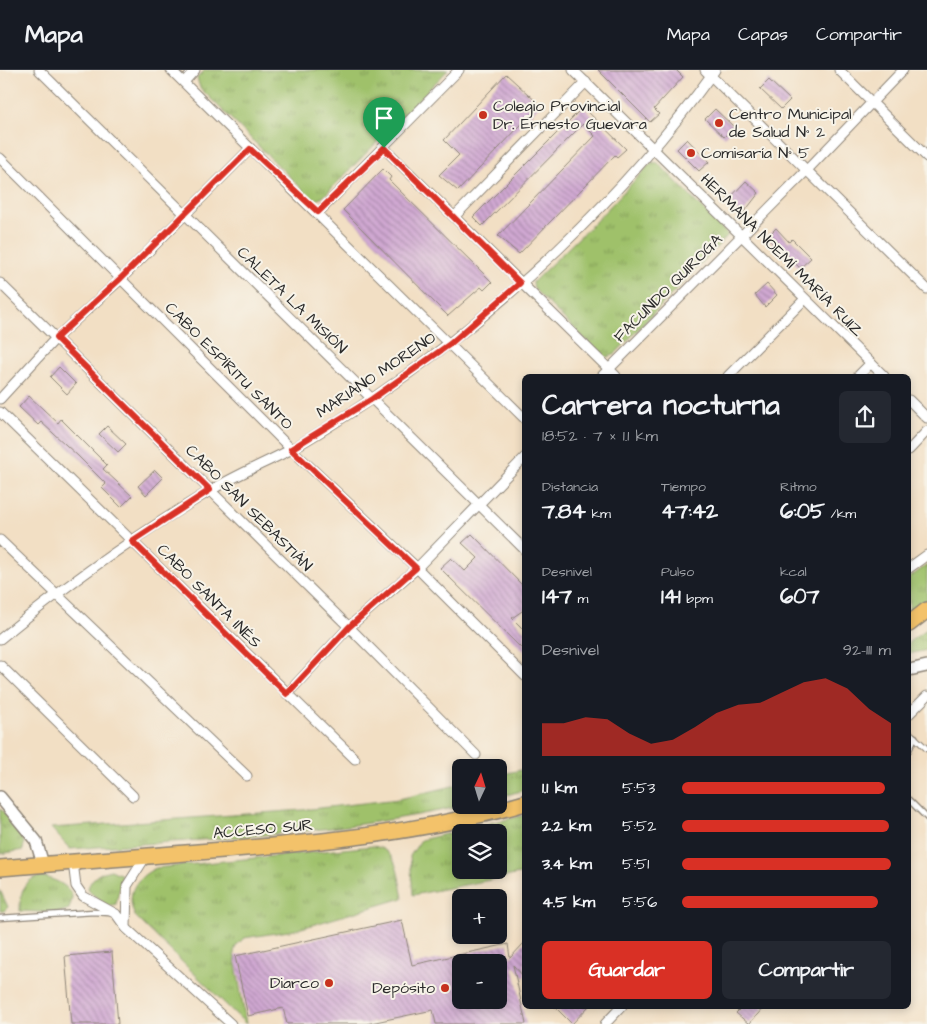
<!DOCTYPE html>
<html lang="es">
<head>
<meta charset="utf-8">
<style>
  body { margin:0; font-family:"Architects Daughter",sans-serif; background:#242831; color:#f1f3f6; height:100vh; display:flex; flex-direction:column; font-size:19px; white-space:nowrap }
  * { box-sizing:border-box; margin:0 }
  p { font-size:16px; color:#9ea1a6 }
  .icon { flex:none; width:28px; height:28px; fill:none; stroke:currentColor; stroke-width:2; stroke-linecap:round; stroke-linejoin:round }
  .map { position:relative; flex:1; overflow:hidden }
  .panel { position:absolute; left:522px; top:304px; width:389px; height:635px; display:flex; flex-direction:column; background:#171b24; border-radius:8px; box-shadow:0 2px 8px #0003 }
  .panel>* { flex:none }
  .needle { width:32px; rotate:4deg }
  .fabs { position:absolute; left:452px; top:689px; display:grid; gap:10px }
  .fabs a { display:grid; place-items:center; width:55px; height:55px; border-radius:8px; background:#171b24; box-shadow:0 2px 8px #0003; font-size:25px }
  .pin { position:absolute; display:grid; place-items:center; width:42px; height:42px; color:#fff; margin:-51px -21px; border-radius:50% 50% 50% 0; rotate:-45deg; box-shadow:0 0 5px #0007 }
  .pin .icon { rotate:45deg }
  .round { display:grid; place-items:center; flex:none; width:52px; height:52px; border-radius:8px; background:#242831 }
  .summary { display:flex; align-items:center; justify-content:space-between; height:85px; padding:0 20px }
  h1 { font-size:28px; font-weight:700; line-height:38px }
  .figures { display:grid; grid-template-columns:repeat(3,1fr); gap:8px; height:85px; padding:5px 20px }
  .figures div { display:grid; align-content:center }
  .figures b { font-size:21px; font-weight:700 }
  .figures small { font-size:14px; font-weight:400 }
  .figures p { font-size:14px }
  .chart { height:140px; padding:10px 20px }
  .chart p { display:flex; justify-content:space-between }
  .chart svg { width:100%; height:90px; margin-top:5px; fill:#d93025; opacity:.7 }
  .action { display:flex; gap:10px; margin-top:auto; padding:10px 20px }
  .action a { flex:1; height:58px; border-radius:8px; background:#d93025; color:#fff; font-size:20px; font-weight:700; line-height:58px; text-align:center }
  .action a+a { background:#242831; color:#f1f3f6 }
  ul { padding:0 20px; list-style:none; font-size:16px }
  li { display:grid; grid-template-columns:80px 60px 1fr; align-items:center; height:38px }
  li i { height:12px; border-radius:6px; background:#d93025 }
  header { display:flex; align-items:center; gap:30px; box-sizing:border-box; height:70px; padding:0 25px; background:#171b24; border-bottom:1px solid #363941 }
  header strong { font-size:24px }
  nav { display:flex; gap:28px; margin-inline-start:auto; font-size:18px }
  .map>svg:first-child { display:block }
  .grass { fill:url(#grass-tufts); stroke:#65764a; fill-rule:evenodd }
  .building { fill:url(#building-back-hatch); fill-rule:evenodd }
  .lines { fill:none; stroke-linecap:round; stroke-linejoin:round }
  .service-casing { stroke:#8e8578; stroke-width:7 }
  .minor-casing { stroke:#8e8578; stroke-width:11 }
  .tertiary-casing { stroke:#8e8578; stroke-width:14 }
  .primary-casing { stroke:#8e8578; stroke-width:18 }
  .service { stroke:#fff; stroke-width:4.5 }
  .minor { stroke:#fff; stroke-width:9 }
  .tertiary { stroke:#fff; stroke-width:11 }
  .primary { stroke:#f3c26a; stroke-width:15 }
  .route-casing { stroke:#fff; stroke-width:10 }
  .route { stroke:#d93025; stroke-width:6 }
  .poi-dot { fill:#c8321e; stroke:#f7f3e8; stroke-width:2 }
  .labels { text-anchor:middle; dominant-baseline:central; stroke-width:4; stroke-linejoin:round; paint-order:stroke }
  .poi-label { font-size:16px; fill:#2b2b2b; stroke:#f7f3e8; text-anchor:start }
  .street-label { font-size:16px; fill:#2b2b2b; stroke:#f7f3e8 }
</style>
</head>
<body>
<header>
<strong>Mapa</strong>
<nav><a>Mapa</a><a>Capas</a><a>Compartir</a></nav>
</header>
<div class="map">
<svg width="927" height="954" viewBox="0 0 927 954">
  <defs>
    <pattern id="grass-tufts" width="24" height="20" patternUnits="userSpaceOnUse" patternTransform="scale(1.25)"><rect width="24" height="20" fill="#9fc16a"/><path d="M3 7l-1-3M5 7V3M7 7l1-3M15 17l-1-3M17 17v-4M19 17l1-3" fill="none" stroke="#829d57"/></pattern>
    <pattern id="building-back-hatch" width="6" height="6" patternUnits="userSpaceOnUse" patternTransform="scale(1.25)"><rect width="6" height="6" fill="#d0a8d2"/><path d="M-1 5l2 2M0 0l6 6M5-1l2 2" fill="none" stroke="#a989ab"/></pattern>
  </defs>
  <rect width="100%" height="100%" fill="#f7f3e8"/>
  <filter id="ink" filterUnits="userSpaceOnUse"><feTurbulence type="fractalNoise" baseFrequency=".02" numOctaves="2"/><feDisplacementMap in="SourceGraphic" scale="10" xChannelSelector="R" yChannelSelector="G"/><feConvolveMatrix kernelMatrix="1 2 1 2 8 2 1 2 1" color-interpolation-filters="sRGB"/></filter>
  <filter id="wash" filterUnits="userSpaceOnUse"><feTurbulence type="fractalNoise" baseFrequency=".0096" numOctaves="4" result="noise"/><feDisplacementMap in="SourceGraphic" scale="20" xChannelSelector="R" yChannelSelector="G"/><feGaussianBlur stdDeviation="1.12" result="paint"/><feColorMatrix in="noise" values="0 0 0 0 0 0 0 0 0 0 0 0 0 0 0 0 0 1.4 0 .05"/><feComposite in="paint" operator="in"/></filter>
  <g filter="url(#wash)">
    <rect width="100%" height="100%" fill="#f2dfc4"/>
    <g class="grass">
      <path d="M205,0H448L323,127L316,130L310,127L200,18L197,8Z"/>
      <path d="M652,92L658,93L728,165L614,285L607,287L600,284L534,219L533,212L594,153Z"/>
      <path d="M927,495V530L909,544V508Z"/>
      <path d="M927,559V580L909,584V572Z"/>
      <path d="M525,699V720L499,727V705Z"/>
      <path d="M461,714V735H466C336,765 202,769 70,779L51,758L302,740L399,729Z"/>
      <path d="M0,739C14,748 27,762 23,780L0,784Z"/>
      <path d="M525,745V803L413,825L410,786L421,770ZM461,762H499V800H461Z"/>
      <path d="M373,776C399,780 398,807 403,828L295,860L244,868L236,876L234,882L246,954L135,846C125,824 135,808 156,798Z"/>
      <path d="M111,800L122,805L116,834L108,836L91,823L88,818C92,807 100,802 111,800Z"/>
      <path d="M40,806C50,808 69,814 72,826C72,830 70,836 69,839L57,843L20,841C20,824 22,811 40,806Z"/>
      <path d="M0,820L8,837L4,841H0Z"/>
    </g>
    <g id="blocks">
      <g class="building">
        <path d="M598,0H676L683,7L654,39L659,44L650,52Z"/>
        <path d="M506,4L540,35L458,121L439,105L459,85L444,70Z"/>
        <path d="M769,10L790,30L781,39L760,19Z"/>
        <path d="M583,37L626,79L617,87L615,85L519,184L498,166L595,66L583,54L482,156L473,147Z"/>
        <path d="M715,39L734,57L724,67L705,49Z"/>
        <path d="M687,69L709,92L699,101L677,79Z"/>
        <path d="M383,99L391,107L389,110L492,212L484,220L481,217L448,246L343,140Z"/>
        <path d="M746,111L759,123L742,145L727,131Z"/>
        <path d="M776,158L789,172L792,169L811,188L800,198L767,167Z"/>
        <path d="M767,214L777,225L765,237L755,225Z"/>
        <path d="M59,297L76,314L67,324L50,307Z"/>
        <path d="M29,326L58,353L61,349L107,395L103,399L132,426L121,437L102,418L106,414L78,386L41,352L38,355L19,337Z"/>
        <path d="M107,356L126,374L118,382L99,364Z"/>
        <path d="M155,400L163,408L146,425L138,416Z"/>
        <path d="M472,464L525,518V539L512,548L525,561V582L440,498L451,488L465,501L478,488L462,473Z"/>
        <path d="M402,850L412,895L508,874L510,888L525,872V908L513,895L526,954H436L433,940L366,954H287L283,938L248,946L235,886ZM461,892H499V930H461Z"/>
        <path d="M112,882L118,954H71L65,886Z"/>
        <path d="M554,936H589L572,954Z"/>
        <path d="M743,936H765L749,954L736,943Z"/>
      </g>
    </g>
  </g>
  <g filter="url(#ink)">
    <use href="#blocks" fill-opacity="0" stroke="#8e8578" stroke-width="1"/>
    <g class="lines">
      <defs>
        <g id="service">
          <path d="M909,662L927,679"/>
          <path d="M909,680L915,667"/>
          <path d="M909,730L927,748"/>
          <path d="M0,848L94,842L109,843"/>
        </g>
        <g id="minor">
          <path d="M39,0L525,480"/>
          <path d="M171,0L525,349"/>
          <path d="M573,0L884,306"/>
          <path d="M705,0L927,219"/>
          <path d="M839,0L927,87"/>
          <path d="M184,12L195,0"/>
          <path d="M384,78L616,306"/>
          <path d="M0,88L291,379L417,498L525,606"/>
          <path d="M318,143L459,0"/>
          <path d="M455,146L586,12"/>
          <path d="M0,213L349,557L476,685"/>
          <path d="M602,306L807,100L903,0"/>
          <path d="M728,306L805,229"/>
          <path d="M858,306L871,293"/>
          <path d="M0,329L56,268L121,209L250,79"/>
          <path d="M909,330L927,348"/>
          <path d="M0,342L355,689"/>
          <path d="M909,380L927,361"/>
          <path d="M0,470L247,706"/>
          <path d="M909,498L927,485"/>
          <path d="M0,569C66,515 135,466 208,422C234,406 263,394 290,380C318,364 346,346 373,328C503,241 623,128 715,0"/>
          <path d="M0,595L133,726"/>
          <path d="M287,624L349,557L417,498L525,387"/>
          <path d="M909,644L927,626"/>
          <path d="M73,792L76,816L83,826L116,844L126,858L231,954"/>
          <path d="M126,857L127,816L146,786"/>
          <path d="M605,954L622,936"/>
        </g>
        <g id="tertiary">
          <path d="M909,600L927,596"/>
          <path d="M0,727L36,771L43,794"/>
        </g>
        <g id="primary">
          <path d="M909,554L927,540"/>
          <path d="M0,798C74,792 148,786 223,780C325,772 426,762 525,733"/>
        </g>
      </defs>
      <use href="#service" class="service-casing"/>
      <use href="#minor" class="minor-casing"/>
      <use href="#tertiary" class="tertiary-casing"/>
      <use href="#primary" class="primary-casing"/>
      <use href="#service" class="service"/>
      <use href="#minor" class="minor"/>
      <use href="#tertiary" class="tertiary"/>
      <use href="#primary" class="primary"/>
    </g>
  </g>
  <g class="lines" filter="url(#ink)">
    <defs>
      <path id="route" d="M384,78L520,213L450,274L372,329L291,379L416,498L349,557L287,624L132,471L210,420L56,268L121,208L250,79L318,142Z"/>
    </defs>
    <use href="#route" class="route-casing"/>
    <use href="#route" class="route"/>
  </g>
  <g class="poi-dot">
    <circle cx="483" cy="45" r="5"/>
    <circle cx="719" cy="53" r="5"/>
    <circle cx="691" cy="83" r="5"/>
    <circle cx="329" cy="913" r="5"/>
    <circle cx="445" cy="918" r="5"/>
  </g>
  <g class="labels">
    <g class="poi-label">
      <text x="493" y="36">Colegio Provincial<tspan x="493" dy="18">Dr. Ernesto Guevara</tspan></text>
      <text x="729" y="44">Centro Municipal<tspan x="729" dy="18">de Salud N° 2</tspan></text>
      <text x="701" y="83">Comisaría N° 5</text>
      <text x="319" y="913" text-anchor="end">Diarco</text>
      <text x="435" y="918" text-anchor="end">Depósito</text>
    </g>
    <g class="street-label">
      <text transform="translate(782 185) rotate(45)">HERMANA NOEMÍ MARÍA RUIZ</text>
      <text transform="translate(668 218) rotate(-45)">FACUNDO QUIROGA</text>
      <text transform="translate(292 230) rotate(44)">CALETA LA MISIÓN</text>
      <text transform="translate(229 296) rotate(45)">CABO ESPÍRITU SANTO</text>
      <text transform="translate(376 305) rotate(-34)">MARIANO MORENO</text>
      <text transform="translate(249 438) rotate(45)">CABO SAN SEBASTIÁN</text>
      <text transform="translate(209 526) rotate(45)">CABO SANTA INÉS</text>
      <text transform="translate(263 759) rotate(-5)">ACCESO SUR</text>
    </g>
  </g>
</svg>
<div class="fabs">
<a><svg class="needle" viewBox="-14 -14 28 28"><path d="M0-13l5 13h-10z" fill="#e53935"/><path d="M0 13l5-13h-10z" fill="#9ea1a6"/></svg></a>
<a><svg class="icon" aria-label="layers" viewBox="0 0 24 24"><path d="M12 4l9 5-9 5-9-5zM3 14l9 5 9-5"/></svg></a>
<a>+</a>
<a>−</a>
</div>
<div class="pin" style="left:384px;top:78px;background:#1e9e55"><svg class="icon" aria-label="arrive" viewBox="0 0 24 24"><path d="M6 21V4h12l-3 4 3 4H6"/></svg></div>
<section class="panel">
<div class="summary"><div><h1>Carrera nocturna</h1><p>18:52 · 7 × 1.1 km</p></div><a class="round"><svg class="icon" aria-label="share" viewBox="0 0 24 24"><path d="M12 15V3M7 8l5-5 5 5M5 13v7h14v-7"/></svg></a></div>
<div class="figures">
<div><p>Distancia</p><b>7.84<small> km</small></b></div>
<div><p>Tiempo</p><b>47:42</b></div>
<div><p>Ritmo</p><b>6:05<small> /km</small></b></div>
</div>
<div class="figures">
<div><p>Desnivel</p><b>147<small> m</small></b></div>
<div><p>Pulso</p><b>141<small> bpm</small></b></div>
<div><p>kcal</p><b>607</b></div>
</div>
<div class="chart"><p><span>Desnivel</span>92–111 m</p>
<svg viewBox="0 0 160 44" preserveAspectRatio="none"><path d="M0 44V28L10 28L20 25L30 26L40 33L50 38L60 36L70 30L80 23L90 19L100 18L110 13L120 8L130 6L140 11L150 21L160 28V44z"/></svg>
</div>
<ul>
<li><b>1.1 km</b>5:53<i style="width:97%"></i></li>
<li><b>2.2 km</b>5:52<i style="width:99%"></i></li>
<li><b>3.4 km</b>5:51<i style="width:100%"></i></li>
<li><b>4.5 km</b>5:56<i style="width:94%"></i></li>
</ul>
<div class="action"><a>Guardar</a><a>Compartir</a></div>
</section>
</div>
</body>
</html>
